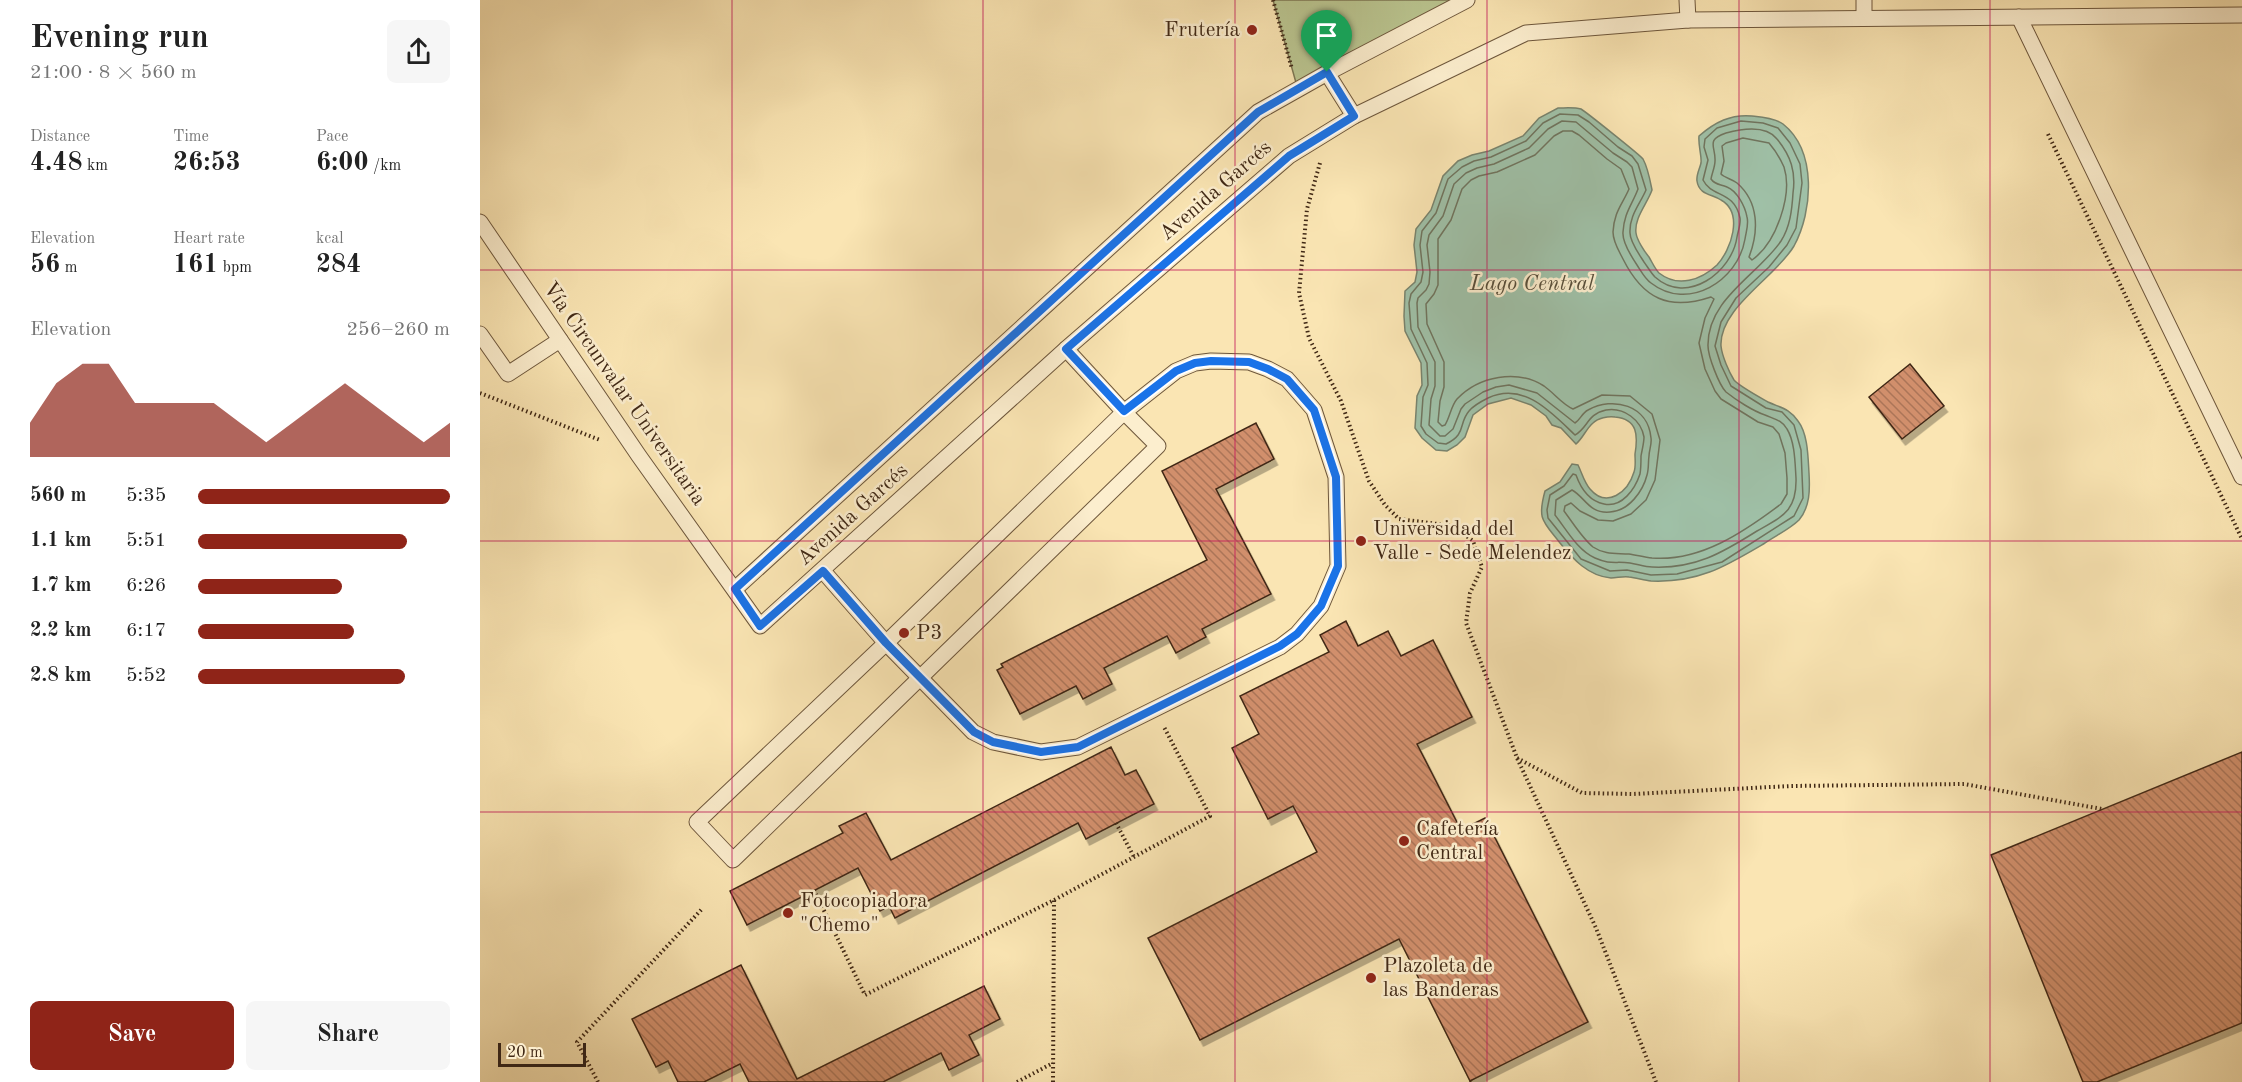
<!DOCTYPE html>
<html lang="en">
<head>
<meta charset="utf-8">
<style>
  body { margin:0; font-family:"Old Standard TT",serif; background:#f6f6f6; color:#222; height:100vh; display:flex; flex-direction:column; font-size:22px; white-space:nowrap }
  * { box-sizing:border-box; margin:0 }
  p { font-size:20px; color:#767676 }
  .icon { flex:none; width:33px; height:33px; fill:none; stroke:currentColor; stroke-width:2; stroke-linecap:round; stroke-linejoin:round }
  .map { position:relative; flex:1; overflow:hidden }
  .details { display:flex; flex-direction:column; background:#fff; width:480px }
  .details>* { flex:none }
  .scale { position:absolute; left:18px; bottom:15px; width:88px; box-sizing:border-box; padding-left:6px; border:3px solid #402815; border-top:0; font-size:16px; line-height:21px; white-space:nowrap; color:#402815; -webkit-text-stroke:4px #fceece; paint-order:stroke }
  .pin { position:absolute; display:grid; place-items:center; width:51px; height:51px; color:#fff; margin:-62px -26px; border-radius:50% 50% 50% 0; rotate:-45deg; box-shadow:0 0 6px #0007 }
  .pin .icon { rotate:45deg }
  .round { display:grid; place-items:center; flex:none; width:63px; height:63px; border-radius:9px; background:#f6f6f6 }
  .head { display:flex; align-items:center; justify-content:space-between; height:102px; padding:0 30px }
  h1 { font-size:33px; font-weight:700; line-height:45px }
  .figures { display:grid; grid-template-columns:repeat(3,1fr); gap:9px; height:102px; padding:6px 30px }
  .figures div { display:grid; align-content:center }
  .figures b { font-size:26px; font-weight:700 }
  .figures small { font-size:16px; font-weight:400 }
  .figures p { font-size:16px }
  .chart { height:168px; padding:12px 30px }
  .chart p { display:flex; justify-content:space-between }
  .chart svg { width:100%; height:108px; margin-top:6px; fill:#8f2418; opacity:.7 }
  .action { display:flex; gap:12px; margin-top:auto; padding:12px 30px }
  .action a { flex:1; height:69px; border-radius:9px; background:#8f2418; color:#fff; font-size:24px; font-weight:700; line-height:69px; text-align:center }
  .action a+a { background:#f6f6f6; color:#222 }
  ul { padding:0 30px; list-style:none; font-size:20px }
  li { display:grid; grid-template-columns:96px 72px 1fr; align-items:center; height:45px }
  li i { height:15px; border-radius:8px; background:#8f2418 }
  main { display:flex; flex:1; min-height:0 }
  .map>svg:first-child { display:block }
  .green { fill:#bac590; stroke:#7d7652; stroke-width:1.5 }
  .water { fill:#9fc0a7; stroke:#79836d; stroke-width:1.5 }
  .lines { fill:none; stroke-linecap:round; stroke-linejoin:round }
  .shore { stroke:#70745e; stroke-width:1.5 }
  .building { fill:url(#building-back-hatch); stroke:#402815; stroke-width:1.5; filter:url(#shadow) }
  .service-casing { stroke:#6e573c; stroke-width:17 }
  .path { stroke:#402815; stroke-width:4; stroke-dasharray:1.5 3; stroke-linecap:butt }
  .service { stroke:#fceece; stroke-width:15 }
  .route-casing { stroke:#fff; stroke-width:12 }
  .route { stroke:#1a73e8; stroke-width:8 }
  .grid { fill:none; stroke:#c2185b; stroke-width:1.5; stroke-opacity:0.55 }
  .poi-dot { fill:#8f2418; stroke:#fceece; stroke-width:2 }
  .labels { text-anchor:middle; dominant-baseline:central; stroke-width:5; stroke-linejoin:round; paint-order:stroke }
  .poi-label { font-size:21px; fill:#402815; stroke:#fceece; text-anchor:start }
  .street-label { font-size:21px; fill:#402815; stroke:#fceece }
  .water-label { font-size:22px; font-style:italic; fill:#584e3a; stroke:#fceece }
</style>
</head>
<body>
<main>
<section class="details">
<div class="head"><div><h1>Evening run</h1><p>21:00 · 8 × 560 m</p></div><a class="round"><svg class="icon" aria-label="share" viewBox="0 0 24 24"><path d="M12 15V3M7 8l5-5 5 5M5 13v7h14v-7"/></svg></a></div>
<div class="figures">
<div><p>Distance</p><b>4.48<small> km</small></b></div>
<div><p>Time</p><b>26:53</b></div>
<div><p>Pace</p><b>6:00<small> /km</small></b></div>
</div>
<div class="figures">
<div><p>Elevation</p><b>56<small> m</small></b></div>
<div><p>Heart rate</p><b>161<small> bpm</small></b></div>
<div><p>kcal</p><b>284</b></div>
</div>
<div class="chart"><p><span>Elevation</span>256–260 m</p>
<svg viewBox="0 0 160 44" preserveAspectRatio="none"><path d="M0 44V30L10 14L20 6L30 6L40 22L50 22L60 22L70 22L80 30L90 38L100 30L110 22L120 14L130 22L140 30L150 38L160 30V44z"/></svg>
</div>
<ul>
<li><b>560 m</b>5:35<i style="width:100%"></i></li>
<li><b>1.1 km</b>5:51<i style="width:83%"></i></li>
<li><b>1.7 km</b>6:26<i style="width:57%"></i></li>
<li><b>2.2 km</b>6:17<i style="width:62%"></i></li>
<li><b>2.8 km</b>5:52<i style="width:82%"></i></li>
</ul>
<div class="action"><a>Save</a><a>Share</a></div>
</section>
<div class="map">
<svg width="1762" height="1082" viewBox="0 0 1762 1082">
  <defs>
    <pattern id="building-back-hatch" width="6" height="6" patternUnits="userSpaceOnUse" patternTransform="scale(1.5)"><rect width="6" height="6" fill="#d18f6c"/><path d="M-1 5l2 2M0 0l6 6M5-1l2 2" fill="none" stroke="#ab7558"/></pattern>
    <filter id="shadow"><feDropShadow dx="3.5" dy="6" stdDeviation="0" flood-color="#0004"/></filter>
  </defs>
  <rect width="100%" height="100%" fill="#fae5b3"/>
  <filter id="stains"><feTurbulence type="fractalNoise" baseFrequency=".00333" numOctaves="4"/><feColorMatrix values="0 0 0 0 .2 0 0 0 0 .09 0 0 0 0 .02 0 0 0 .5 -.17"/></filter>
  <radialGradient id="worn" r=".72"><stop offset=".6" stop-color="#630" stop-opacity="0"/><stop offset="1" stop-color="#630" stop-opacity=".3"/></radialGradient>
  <path class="green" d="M793,0H987L818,90Z"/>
  <path class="water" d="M1078,108C1085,108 1094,107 1101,109C1106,112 1160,155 1163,159C1168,168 1170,180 1172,190C1167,204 1154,218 1156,233C1157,240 1164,251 1169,257C1172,262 1175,269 1179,273C1198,288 1221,280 1237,265C1251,250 1264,213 1241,200C1232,194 1219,195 1217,181C1216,175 1220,168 1221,163C1222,156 1218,146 1219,136C1235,122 1251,114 1272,116C1281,117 1295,118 1303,124C1337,151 1333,211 1314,246C1296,277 1239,308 1241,346C1242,356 1249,372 1254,380C1259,386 1281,398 1288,402C1301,408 1309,408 1318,421C1328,434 1328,457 1329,473C1330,490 1330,507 1319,520C1310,529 1295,536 1285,543C1246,566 1219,583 1171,581C1164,580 1156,578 1149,577C1143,576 1137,578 1131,578C1108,576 1093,559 1080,543C1063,521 1057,520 1065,491L1080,482L1092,464L1098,465C1102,473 1104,482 1110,489C1127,509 1148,492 1154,472C1156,467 1155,460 1155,454C1158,436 1158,419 1135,417C1128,416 1118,418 1113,423C1106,429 1103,438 1096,444L1081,428L1072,425L1066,416L1051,405L1031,398L1008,404L993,415L985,437L977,445L967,451L956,450L942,438L935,428L937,396L942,385L941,363L925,331L924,316L925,291L935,282L937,272L934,245L936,229L951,210L963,176L978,161L992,155L1009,151L1043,136L1059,118Z"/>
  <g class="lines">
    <g class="shore">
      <path d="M1080,114L1098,115L1109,122L1138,147L1152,156L1158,164L1166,190C1160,204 1149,216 1150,233C1150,242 1159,254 1164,262C1167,266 1171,273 1175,277C1207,306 1252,272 1257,237C1258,231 1261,224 1260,218C1254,190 1232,198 1223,180L1228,160L1224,147L1225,139L1237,128L1261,121L1283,123L1298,128L1310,143L1320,164L1322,183L1316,228L1307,245L1289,267L1256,298L1241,322L1235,346L1241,365L1251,386L1286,408L1302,412L1314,425L1321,450L1323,498L1314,516L1242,562L1197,574L1171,575L1147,570L1130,571L1101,559L1068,518L1067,510L1070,495L1084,486L1093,474L1096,475C1101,489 1109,501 1124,504C1142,508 1155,489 1160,474C1161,468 1161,462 1161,456C1162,450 1164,443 1164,437C1161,420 1144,407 1126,410C1107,414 1108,428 1095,435C1072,413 1044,381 1008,398C1002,401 993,406 989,411C978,424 987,434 966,444L958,443L946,434L941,426L943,397L948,385L947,363L931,329L929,303L931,294L941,282L943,272L940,245L942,231L956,213L968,179L982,167L994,161L1011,157L1046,141L1063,123Z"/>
      <path d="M1082,121L1096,122L1133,153L1147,162L1152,167L1158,189C1152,205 1144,213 1143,232C1142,242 1151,256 1157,265C1161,271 1165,279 1171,283C1208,312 1258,281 1265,239C1266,232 1269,224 1267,217C1265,206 1257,191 1247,187C1240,184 1235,185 1231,179C1232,173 1235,167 1235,161C1236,147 1225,140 1246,133C1261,129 1286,125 1297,139C1311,156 1316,172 1313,193C1312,210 1310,227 1301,241C1278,275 1227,299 1228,346C1228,356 1239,385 1246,392C1256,400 1273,411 1285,415C1294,419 1302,420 1307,429C1315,442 1315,463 1316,478C1317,511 1303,516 1277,531C1242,553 1215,569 1172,567C1165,567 1157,564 1150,563C1135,561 1131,565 1115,558C1098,551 1086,529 1075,515L1076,500L1092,490C1105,497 1109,514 1130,512C1149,511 1163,491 1167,475C1169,469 1168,462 1169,456C1169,450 1172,444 1171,438C1168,405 1133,396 1108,410C1102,413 1100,420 1095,423L1057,393L1029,385L1016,387L1003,392L985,404L981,409L973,429L965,436H960L949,425L951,399L955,386V362L938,327L937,303L938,298L946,290L949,284L950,272L947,245L949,235L963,216L974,184L986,173L997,168L1014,164L1049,148L1068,129Z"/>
      <path d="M1083,131H1092L1099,135L1127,159L1141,169L1149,189C1142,205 1134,212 1133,232C1133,242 1139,251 1143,259C1163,299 1189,311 1231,297L1234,299L1225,318L1219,343L1225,369L1235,391L1241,399L1278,422L1293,427L1299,434L1305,453L1307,478V494L1301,504C1264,532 1220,562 1172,558C1164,557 1156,555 1149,554C1136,553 1125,555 1113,547C1102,538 1093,523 1084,511L1085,506L1091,503L1100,511L1118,520L1133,521L1151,514L1166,500L1175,480L1180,440L1172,414L1150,396L1122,395L1093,409C1082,404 1074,393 1064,386C1037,369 999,376 977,399C971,406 970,417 965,425L962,426L958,422L960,401L964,387V362L947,324L946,304L954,294L958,285V239L971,220L982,189L991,180L999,176L1017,172L1055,155L1074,136Z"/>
      <path d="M1263,138L1289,143C1295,150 1300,158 1304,167C1313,195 1296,243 1272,260L1269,257C1279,231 1279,202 1257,183C1252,179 1245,178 1241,174L1244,161L1242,146L1246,143Z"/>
    </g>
  </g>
  <g class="building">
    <path d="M1430,364L1464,406L1422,439L1389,397Z"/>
    <path d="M776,423L794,459L736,489L791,594L722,629L726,637L696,653L687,636L624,668L632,684L603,699L596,686L540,714L517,670L523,667L521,664L727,560L682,471Z"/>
    <path d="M866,621L878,646L908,631L921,656L953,640L992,717L937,744L981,830L1005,818L1108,1022L990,1081L919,939L720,1040L668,938L837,852L813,806L788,819L752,748L779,734L760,696L849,652L840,635Z"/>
    <path d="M631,747L645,775L656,770L674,804L606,839L598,823L415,918L409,906L400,911L378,868L267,925L250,891L363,833L359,826L386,813L411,860Z"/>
    <path d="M1762,752V1023L1617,1082H1603L1511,855Z"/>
    <path d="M261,965L317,1079L504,986L520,1019L489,1035L499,1055L469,1070L461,1053L403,1082H269L260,1064L224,1082H198L188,1061L176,1067L152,1019Z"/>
  </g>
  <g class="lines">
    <defs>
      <g id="service">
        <path d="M1207,0L1208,20"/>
        <path d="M1384,17V0"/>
        <path d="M1539,17L1762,477"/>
        <path d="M847,73L874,116"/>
        <path d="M0,222L159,456L280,626L586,349L809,156L874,116L1046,33L1208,20L1762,15"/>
        <path d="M0,334L28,374L80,340"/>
        <path d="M644,412L678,446L253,860L217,822L406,643Z"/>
        <path d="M343,571L406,643L493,732L513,742L561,752L598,747L800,647L817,634L841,606L858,566L856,477L834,410L807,379L788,369L769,362L731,361L715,363L696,371L644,412L586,349"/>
        <path d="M255,589L778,112L847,73L987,0"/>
      </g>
    </defs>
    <use href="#service" class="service-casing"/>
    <g class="path">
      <path d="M793,0L812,69"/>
      <path d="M1568,134L1762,539"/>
      <path d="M840,163L827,209L819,293L829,338L861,401L889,481L905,505L919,519L973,526L993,541L1002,567L990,593L986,623L1037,758L1116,928L1176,1082"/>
      <path d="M0,393L120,440"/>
      <path d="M1037,758L1102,793L1153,794L1311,786L1484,784L1622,809"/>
      <path d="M636,823L654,857"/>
      <path d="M334,890L385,995L574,900L730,816L684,727"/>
      <path d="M990,1081L991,1082"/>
      <path d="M118,1082L97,1042L222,909"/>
      <path d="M537,1082L573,1063"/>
      <path d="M573,1082L574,900"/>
    </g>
    <use href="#service" class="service"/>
  </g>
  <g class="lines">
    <defs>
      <path id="route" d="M847,72L874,116L809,156L586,349L644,411L696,371L715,363L731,361L769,362L788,369L807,379L834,410L856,477L858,566L841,606L817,634L800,646L598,747L561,752L513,742L494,732L406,643L343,571L280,626L255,589L778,112Z"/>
    </defs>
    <use href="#route" class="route-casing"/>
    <use href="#route" class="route"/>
  </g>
  <path class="grid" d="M252,0V1082M503,0V1082M755,0V1082M1007,0V1082M1259,0V1082M1510,0V1082M0,270H1762M0,541H1762M0,812H1762"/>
  <g class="poi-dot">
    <circle cx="772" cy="30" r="6"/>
    <circle cx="881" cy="541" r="6"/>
    <circle cx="424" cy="633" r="6"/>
    <circle cx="924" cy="841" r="6"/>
    <circle cx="308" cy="913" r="6"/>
    <circle cx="891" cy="978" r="6"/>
  </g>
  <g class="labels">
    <g class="poi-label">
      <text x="760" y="30" text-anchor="end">Frutería</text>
      <text x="893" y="529">Universidad del<tspan x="893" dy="24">Valle - Sede Melendez</tspan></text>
      <text x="436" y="633">P3</text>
      <text x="936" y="829">Cafetería<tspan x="936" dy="24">Central</tspan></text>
      <text x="320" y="901">Fotocopiadora<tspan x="320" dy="24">"Chemo"</tspan></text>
      <text x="903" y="966">Plazoleta de<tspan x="903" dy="24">las Banderas</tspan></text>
    </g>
    <g class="street-label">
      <text transform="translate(736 191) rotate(-41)">Avenida Garcés</text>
      <text transform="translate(144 394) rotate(55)">Vía Circunvalar Universitaria</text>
      <text transform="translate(373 515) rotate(-42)">Avenida Garcés</text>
    </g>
    <g class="water-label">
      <text x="1052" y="284">Lago Central</text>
    </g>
  </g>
  <rect width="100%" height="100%" filter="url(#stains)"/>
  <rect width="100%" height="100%" fill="url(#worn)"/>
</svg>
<div class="scale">20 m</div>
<div class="pin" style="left:847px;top:72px;background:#1e9e55"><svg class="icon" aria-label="arrive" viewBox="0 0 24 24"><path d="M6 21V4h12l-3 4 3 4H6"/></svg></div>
</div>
</main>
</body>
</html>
